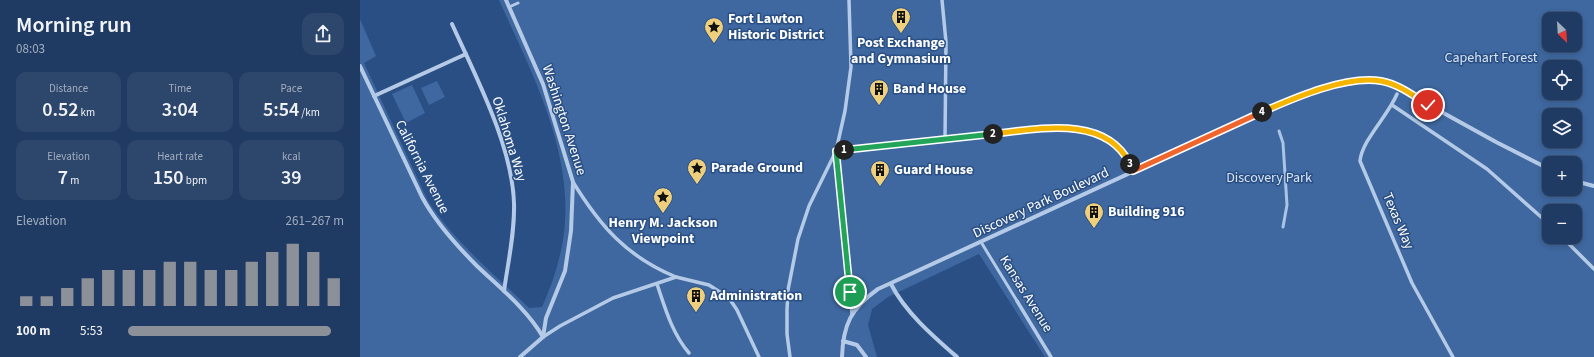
<!DOCTYPE html>
<html lang="en">
<head>
<meta charset="utf-8">
<style>
  body { margin:0; font-family:"Source Sans 3",sans-serif; background:#2d466c; color:#f1f3f6; height:100vh; display:flex; flex-direction:column; font-size:15px; white-space:nowrap }
  * { box-sizing:border-box; margin:0 }
  p { font-size:13px; color:#a2adbe }
  .icon { flex:none; width:22px; height:22px; fill:none; stroke:currentColor; stroke-width:2; stroke-linecap:round; stroke-linejoin:round }
  .map { position:relative; flex:1; overflow:hidden }
  .details { display:flex; flex-direction:column; background:#203b63; width:360px }
  .details>* { flex:none }
  .needle { width:26px; rotate:155deg }
  .controls { position:absolute; left:1182px; top:12px; display:grid; gap:8px }
  .controls a { display:grid; place-items:center; width:40px; height:40px; border-radius:8px; background:#203b63; box-shadow:0 2px 6px #0003,0 0 0 1px #3d5578; font-size:20px }
  .pin { position:absolute; display:grid; place-items:center; width:34px; height:34px; color:#fff; margin:-17px; border:2px solid #fff; border-radius:50%; box-shadow:0 1px 4px #0007 }
  .km { position:absolute; width:20px; height:20px; margin:-10px; border-radius:50%; background:#222; color:#fff; font-size:11px; line-height:20px; text-align:center }
  .round { display:grid; place-items:center; flex:none; width:42px; height:42px; border-radius:12px; background:#2d466c }
  .overview { display:flex; align-items:center; justify-content:space-between; height:68px; padding:0 16px }
  h1 { font-size:22px; font-weight:600; line-height:30px }
  .metrics { display:grid; grid-template-columns:repeat(3,1fr); gap:6px; height:68px; padding:4px 16px }
  .metrics div { display:grid; align-content:center; border-radius:10px; background:#2d466c; text-align:center }
  .metrics b { font-size:20px; font-weight:600 }
  .metrics small { font-size:11px; font-weight:400 }
  .metrics p { font-size:11px }
  .chart { height:112px; padding:8px 16px }
  .chart p { display:flex; justify-content:space-between }
  .chart svg { width:100%; height:72px; margin-top:4px; stroke:#8c9099; stroke-width:6 }
  ul { padding:0 16px; list-style:none; font-size:13px }
  li { display:grid; grid-template-columns:64px 48px 1fr; align-items:center; height:30px }
  li i { height:10px; border-radius:5px; background:#8c9099 }
  main { display:flex; flex:1; min-height:0 }
  .map>svg:first-child { display:block }
  .green { fill:#3f68a0; fill-rule:evenodd }
  .lines { fill:none; stroke-linecap:round; stroke-linejoin:round }
  .stream { stroke:#a9c4e7; stroke-width:3 }
  .service { stroke:#b4cae7; stroke-width:3 }
  .pedestrian { stroke:#b4cae7; stroke-width:3.5 }
  .minor { stroke:#b4cae7; stroke-width:4 }
  .split-1-casing { stroke:#fff; stroke-width:8 }
  .split-2-casing { stroke:#fff; stroke-width:8 }
  .split-3-casing { stroke:#fff; stroke-width:8 }
  .split-4-casing { stroke:#fff; stroke-width:8 }
  .split-5-casing { stroke:#fff; stroke-width:8 }
  .split-1 { stroke:#22a559; stroke-width:5 }
  .split-2 { stroke:#22a559; stroke-width:5 }
  .split-3 { stroke:#f5b400; stroke-width:5 }
  .split-4 { stroke:#f0652b; stroke-width:5 }
  .split-5 { stroke:#f5b400; stroke-width:5 }
  .labels { text-anchor:middle; dominant-baseline:central; stroke-width:3; stroke-linejoin:round; paint-order:stroke }
  .poi-label { font-size:14px; font-weight:bold; fill:#fff; stroke:#2a4f84; text-anchor:start }
  .park-label { font-size:14px; fill:#d7e4f5; stroke:#2a4f84 }
  .street-label { font-size:14px; fill:#fff; stroke:#2a4f84 }
</style>
</head>
<body>
<main>
<section class="details">
<div class="overview"><div><h1>Morning run</h1><p>08:03</p></div><a class="round"><svg class="icon" aria-label="share" viewBox="0 0 24 24"><path d="M12 15V3M7 8l5-5 5 5M5 13v7h14v-7"/></svg></a></div>
<div class="metrics">
<div><p>Distance</p><b>0.52<small> km</small></b></div>
<div><p>Time</p><b>3:04</b></div>
<div><p>Pace</p><b>5:54<small> /km</small></b></div>
</div>
<div class="metrics">
<div><p>Elevation</p><b>7<small> m</small></b></div>
<div><p>Heart rate</p><b>150<small> bpm</small></b></div>
<div><p>kcal</p><b>39</b></div>
</div>
<div class="chart"><p><span>Elevation</span>261–267 m</p>
<svg viewBox="0 0 160 44" preserveAspectRatio="none"><path d="M5 44V38M15 44V38M25 44V33M35 44V27M45 44V22M55 44V22M65 44V22M75 44V17M85 44V17M95 44V22M105 44V22M115 44V17M125 44V11M135 44V6M145 44V11M155 44V27"/></svg>
</div>
<ul>
<li><b>100 m</b>5:53<i style="width:94%"></i></li>
</ul>
</section>
<div class="map">
<svg width="1234" height="357" viewBox="0 0 1234 357">
  <rect width="100%" height="100%" fill="#2a4f84"/>
  <g class="green">
    <path d="M139,0H1234V357H685L619,254L528,297L512,309L508,325L517,357H0V19L16,56L4,63L68,201C95,242 134,274 169,308L182,307C194,280 203,252 205,222C210,144 170,69 139,0ZM1189,19H1215V45H1189ZM1189,67H1215V93H1189ZM1189,115H1215V141H1189ZM1189,163H1215V189H1189ZM1189,211H1215V237H1189Z"/>
    <path d="M77,81L85,97L69,105L61,88Z"/>
    <path d="M52,85L65,113L46,123L32,94Z"/>
  </g>
  <g class="lines">
    <path class="stream" d="M919,131L923,143L927,205L923,227"/>
    <g class="service">
      <path d="M149,7L158,3"/>
      <path d="M621,242L657,301"/>
    </g>
    <g class="pedestrian">
      <path d="M582,0L586,42L585,140"/>
      <path d="M1037,94C1028,116 1002,140 1000,161L1052,283L1093,357"/>
      <path d="M1032,105L1127,169L1189,224"/>
      <path d="M476,151C513,147 551,144 588,140C626,135 701,120 736,133C753,139 766,156 773,171"/>
      <path d="M476,152L492,314"/>
      <path d="M213,182C240,226 267,257 316,277"/>
      <path d="M1202,237L1234,269"/>
      <path d="M297,284C305,308 312,333 329,353"/>
      <path d="M657,301L691,357"/>
      <path d="M183,337L200,326L253,298L316,277L349,285L369,298L377,310L399,357"/>
      <path d="M430,357L427,334V310L428,290L438,239L449,206L476,151L485,111L491,67L489,0"/>
    </g>
    <g class="minor">
      <path d="M146,0L183,84L213,182L211,231L205,271L186,318L183,337L160,357"/>
      <path d="M92,24C116,77 152,145 154,203C155,232 148,262 144,291"/>
      <path d="M0,66L62,197C76,223 96,245 117,266C140,288 167,309 183,337"/>
      <path d="M14,96L106,54"/>
      <path d="M1215,181L1234,186"/>
      <path d="M531,284C545,312 573,336 597,357"/>
      <path d="M483,341L497,345L506,357"/>
      <path d="M482,357C483,325 491,308 518,289L922,103C955,90 995,75 1031,84L1136,142L1189,169"/>
    </g>
  </g>
  <g class="lines">
    <defs>
      <path id="split-1" d="M484,150L476,151L490,292"/>
      <path id="split-2" d="M484,150L633,134"/>
      <path id="split-3" d="M633,134C677,129 746,114 770,164"/>
      <path id="split-4" d="M770,164L773,171L902,112"/>
      <path id="split-5" d="M902,112C934,98 986,75 1021,81C1038,84 1053,95 1068,105"/>
    </defs>
    <use href="#split-1" class="split-1-casing"/>
    <use href="#split-2" class="split-2-casing"/>
    <use href="#split-3" class="split-3-casing"/>
    <use href="#split-4" class="split-4-casing"/>
    <use href="#split-5" class="split-5-casing"/>
    <use href="#split-1" class="split-1"/>
    <use href="#split-2" class="split-2"/>
    <use href="#split-3" class="split-3"/>
    <use href="#split-4" class="split-4"/>
    <use href="#split-5" class="split-5"/>
  </g>
  <defs>
    <symbol id="building-pin" viewBox="-11 -11 22 30"><path d="M0 17L-7.5 6A9.5 9.5 0 1 1 7.5 6Z" fill="#edcf7c" stroke="#2a4f84"/><path d="M-4-6H4V6H1V3H-1V6H-4ZM-2.5-4.3h1.7v1.8h-1.7ZM.8-4.3h1.7v1.8H.8ZM-2.5-1h1.7V.8h-1.7ZM.8-1h1.7V.8H.8Z" fill="#111"/></symbol>
    <symbol id="sight-pin" viewBox="-11 -11 22 30"><path d="M0 17L-7.5 6A9.5 9.5 0 1 1 7.5 6Z" fill="#edcf7c" stroke="#2a4f84"/><path d="M0-6L1.8-2.2L6-1.7L2.9 1.2L3.7 5.4L0 3.3L-3.7 5.4L-2.9 1.2L-6-1.7L-1.8-2.2Z" fill="#111"/></symbol>
  </defs>
  <g fill-rule="evenodd">
    <use href="#building-pin" x="530" y="6" width="22" height="30"/>
    <use href="#sight-pin" x="343" y="16" width="22" height="30"/>
    <use href="#building-pin" x="508" y="78" width="22" height="30"/>
    <use href="#sight-pin" x="326" y="157" width="22" height="30"/>
    <use href="#building-pin" x="509" y="159" width="22" height="30"/>
    <use href="#sight-pin" x="292" y="186" width="22" height="30"/>
    <use href="#building-pin" x="723" y="201" width="22" height="30"/>
    <use href="#building-pin" x="325" y="285" width="22" height="30"/>
  </g>
  <g class="labels">
    <g class="poi-label">
      <text x="368" y="19">Fort Lawton<tspan x="368" dy="16">Historic District</tspan></text>
      <text x="541" y="43" text-anchor="middle">Post Exchange<tspan x="541" dy="16">and Gymnasium</tspan></text>
      <text x="533" y="89">Band House</text>
      <text x="351" y="168">Parade Ground</text>
      <text x="534" y="170">Guard House</text>
      <text x="748" y="212">Building 916</text>
      <text x="303" y="223" text-anchor="middle">Henry M. Jackson<tspan x="303" dy="16">Viewpoint</tspan></text>
      <text x="350" y="296">Administration</text>
    </g>
    <g class="park-label">
      <text x="1131" y="58">Capehart Forest</text>
      <text x="909" y="178">Discovery Park</text>
    </g>
    <g class="street-label">
      <text transform="translate(204 120) rotate(72)">Washington Avenue</text>
      <text transform="translate(149 139) rotate(73)">Oklahoma Way</text>
      <text transform="translate(62 167) rotate(63)">California Avenue</text>
      <text transform="translate(681 203) rotate(-25)">Discovery Park Boulevard</text>
      <text transform="translate(1038 221) rotate(67)">Texas Way</text>
      <text transform="translate(666 294) rotate(58)">Kansas Avenue</text>
    </g>
  </g>
</svg>
<div class="controls">
<a><svg class="needle" viewBox="-14 -14 28 28"><path d="M0-13l5 13h-10z" fill="#e53935"/><path d="M0 13l5-13h-10z" fill="#a2adbe"/></svg></a>
<a><svg class="icon" aria-label="locate" viewBox="0 0 24 24"><circle cx="12" cy="12" r="6"/><path d="M12 2v4M12 18v4M2 12h4M18 12h4"/></svg></a>
<a><svg class="icon" aria-label="layers" viewBox="0 0 24 24"><path d="M12 4l9 5-9 5-9-5zM3 14l9 5 9-5"/></svg></a>
<a>+</a>
<a>−</a>
</div>
<div class="pin" style="left:490px;top:292px;background:#1e9e55"><svg class="icon" aria-label="arrive" viewBox="0 0 24 24"><path d="M6 21V4h12l-3 4 3 4H6"/></svg></div>
<div class="pin" style="left:1068px;top:105px;background:#d93025"><svg class="icon" aria-label="check" viewBox="0 0 24 24"><path d="M5 12l5 5 9-10"/></svg></div>
<b class="km" style="left:484px;top:150px">1</b>
<b class="km" style="left:633px;top:134px">2</b>
<b class="km" style="left:770px;top:164px">3</b>
<b class="km" style="left:902px;top:112px">4</b>
</div>
</main>
</body>
</html>
